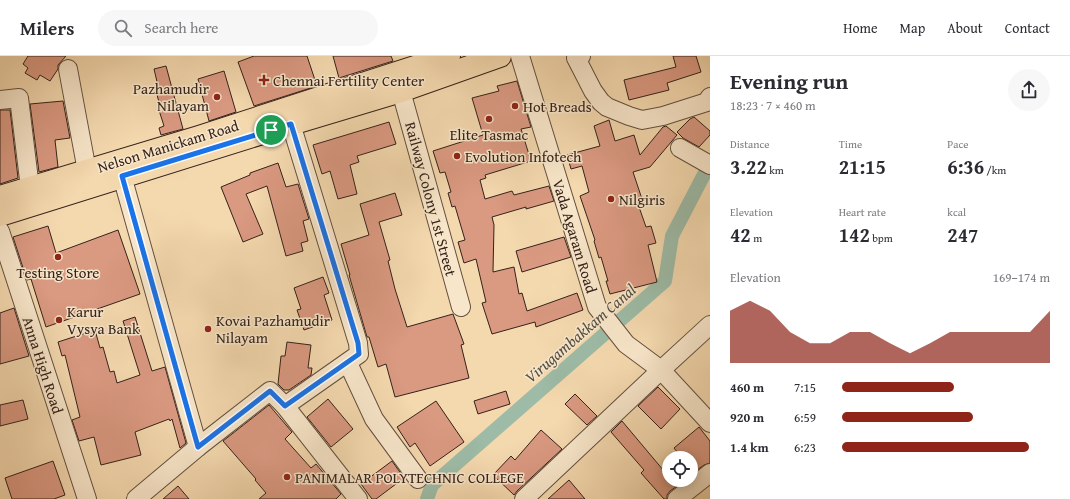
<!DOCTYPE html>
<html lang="en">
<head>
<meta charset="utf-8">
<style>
  body { margin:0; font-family:"Gentium Book Plus",serif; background:#f7f7f7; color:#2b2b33; height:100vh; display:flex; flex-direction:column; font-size:15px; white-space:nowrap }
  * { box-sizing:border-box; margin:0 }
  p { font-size:13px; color:#7c7c81 }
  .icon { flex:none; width:22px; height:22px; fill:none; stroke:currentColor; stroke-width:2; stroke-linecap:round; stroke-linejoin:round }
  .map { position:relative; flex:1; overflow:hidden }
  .panel { display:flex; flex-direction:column; background:#fff; width:360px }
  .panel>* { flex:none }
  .buttons { position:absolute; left:662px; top:395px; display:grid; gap:8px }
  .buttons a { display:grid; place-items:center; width:36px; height:36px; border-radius:50%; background:#fff; box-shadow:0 2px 10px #0003; font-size:20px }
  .pin { position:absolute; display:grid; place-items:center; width:34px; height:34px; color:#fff; margin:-17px; border:2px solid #fff; border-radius:50%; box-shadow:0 1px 4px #0007 }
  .round { display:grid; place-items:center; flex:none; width:42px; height:42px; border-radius:21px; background:#f7f7f7 }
  .headline { display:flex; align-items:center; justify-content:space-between; height:68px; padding:0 20px }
  h1 { font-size:22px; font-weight:700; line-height:30px }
  .metrics { display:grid; grid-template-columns:repeat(3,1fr); gap:6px; height:68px; padding:4px 20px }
  .metrics div { display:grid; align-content:center }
  .metrics b { font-size:20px; font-weight:700 }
  .metrics small { font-size:11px; font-weight:400 }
  .metrics p { font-size:11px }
  .chart { height:112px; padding:8px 20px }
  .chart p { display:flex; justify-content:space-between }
  .chart svg { width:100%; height:72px; margin-top:4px; fill:#8f2418; opacity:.7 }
  ul { padding:0 20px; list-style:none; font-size:13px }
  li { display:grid; grid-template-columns:64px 48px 1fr; align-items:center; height:30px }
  li i { height:10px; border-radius:5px; background:#8f2418 }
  header { display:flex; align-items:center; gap:24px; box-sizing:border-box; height:56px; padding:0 20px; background:#fff; border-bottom:1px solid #e1e1e2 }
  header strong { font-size:19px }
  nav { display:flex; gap:22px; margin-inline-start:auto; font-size:14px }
  .search { width:280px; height:36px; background:#f7f7f7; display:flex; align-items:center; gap:10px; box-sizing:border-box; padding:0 14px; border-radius:22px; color:#7c7c81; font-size:15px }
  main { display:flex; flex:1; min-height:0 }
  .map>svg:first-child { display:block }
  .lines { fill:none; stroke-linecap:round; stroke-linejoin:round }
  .canal { stroke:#9dbba6; stroke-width:14 }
  .building { fill:#da9981; stroke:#34221a }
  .minor-casing { stroke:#64503f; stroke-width:20 }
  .major-casing { stroke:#34221a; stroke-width:24 }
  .minor { stroke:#f8e6ca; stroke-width:18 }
  .major { stroke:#f4d8ae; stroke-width:22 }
  .route-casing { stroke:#fff; stroke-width:8 }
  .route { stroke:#1a73e8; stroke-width:5 }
  .poi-dot { fill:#8f2418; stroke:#f8e6ca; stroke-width:1.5 }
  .labels { text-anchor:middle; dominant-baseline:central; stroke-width:3; stroke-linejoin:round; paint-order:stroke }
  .poi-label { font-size:15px; fill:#34221a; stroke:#f8e6ca; text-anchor:start }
  .street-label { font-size:15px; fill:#34221a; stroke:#f8e6ca }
  .water-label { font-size:16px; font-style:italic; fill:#545044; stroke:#f8e6ca }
</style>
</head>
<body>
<header>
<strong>Milers</strong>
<div class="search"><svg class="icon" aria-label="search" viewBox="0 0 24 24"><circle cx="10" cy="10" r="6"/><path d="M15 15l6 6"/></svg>Search here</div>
<nav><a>Home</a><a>Map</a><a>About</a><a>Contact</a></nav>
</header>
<main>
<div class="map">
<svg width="710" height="443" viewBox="0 0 710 443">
  <rect width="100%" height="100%" fill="#f4d8ae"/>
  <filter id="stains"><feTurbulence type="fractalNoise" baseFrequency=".005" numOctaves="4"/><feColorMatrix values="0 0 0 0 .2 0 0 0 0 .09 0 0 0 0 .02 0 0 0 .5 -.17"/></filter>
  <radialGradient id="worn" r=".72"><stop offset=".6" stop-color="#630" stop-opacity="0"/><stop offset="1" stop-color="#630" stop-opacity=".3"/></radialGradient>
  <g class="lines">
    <path class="canal" d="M427,443L432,429L665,225L672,180L710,107"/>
  </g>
  <g class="building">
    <path d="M28,0H66L58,9V13L50,25L40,19L37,24L25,17L28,12L23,8Z"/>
    <path d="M254,0H307L317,30L254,50L238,6Z"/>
    <path d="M333,0H391L393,5L339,22Z"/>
    <path d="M673,0H696L701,16L667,27L669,34L629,44L624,24L676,11Z"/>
    <path d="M166,10L183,73L161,79L159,72L164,70L158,51L160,50L155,31L158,30L154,13Z"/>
    <path d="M224,15L236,56L209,65L198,23Z"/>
    <path d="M517,25L531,71L521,73L531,105L485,119L486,122L480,124L485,143L512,135L514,139L549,130L554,145L526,153V151L492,161L494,169L493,216L514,211L519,238L522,237L527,255L577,237L583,254L536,271L535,266L492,278L482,247L486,246L476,203L464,207L458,186L465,184L455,150L452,151L448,137L451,136L445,116L440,117L433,95L483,79L472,42L499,35L497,30Z"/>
    <path d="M63,45L70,82L55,84L58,111L39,116L30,48Z"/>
    <path d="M0,54H10L18,122L0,128Z"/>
    <path d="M694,61L710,75V79L699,91L683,82L677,76L690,63Z"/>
    <path d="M609,64L615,85L634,79L640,99L663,71L666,70L677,79L650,111L633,116L643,146L638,148L646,171L651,170L656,187L648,189L657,226L610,238L606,225H608L601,201L599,202L594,185L595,184L580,140L589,136L582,110L571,113L567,99L600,90L594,70Z"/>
    <path d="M389,66L396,88L357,100L359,106L350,109L357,138L338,143L330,115L322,118L313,89Z"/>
    <path d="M278,107L286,131L298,128L309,163L303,165L308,185L301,187L303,195L286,200L267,130L246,138L263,178L243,186L221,131L250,119V117Z"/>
    <path d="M395,137L402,159L379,166L390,204L388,205L395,233L407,271L453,258L464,288L461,289L469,322L395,341L386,308L378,311L369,281H367L349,219H350L341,188L369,179L360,148Z"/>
    <path d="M48,170L56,197L118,174L140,238L46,271L31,223L27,224L13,181Z"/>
    <path d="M564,181L571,201L522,216L516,195Z"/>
    <path d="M323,221L329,237L324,239L332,264L304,274L297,254L301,253L294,232Z"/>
    <path d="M14,252L29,300L0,308V257Z"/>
    <path d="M135,261L152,315L165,311L186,387L180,392L172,363L170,365L169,363L135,376L141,399L101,409L94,381L79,385L72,364L80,361L65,299L62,300L58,286L95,274L100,292L103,291L110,316L114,315L117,327L140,319L123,265Z"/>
    <path d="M287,286L311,289L308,312H312L311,319L289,334H284L278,328L281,300H285Z"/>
    <path d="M658,331L680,353L661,373L638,350Z"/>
    <path d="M506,335L510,348L478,358L474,345Z"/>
    <path d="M575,338L597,360L587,369L565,348Z"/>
    <path d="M328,343L353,373L331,391L307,361Z"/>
    <path d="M23,344L28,363L0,370V349Z"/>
    <path d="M436,345L464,386L430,410L415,387L410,391L397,371Z"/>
    <path d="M269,349L292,376L285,383L311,412L316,408L341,438L336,443H259L266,437L255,424L256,423L223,385Z"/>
    <path d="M622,365L669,421V424H672L677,430L670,435L667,439V443H664L641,417L644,414L611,376Z"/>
    <path d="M699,371L710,385V407L704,409L693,417L691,414V402H682L674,392Z"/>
    <path d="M541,374L562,393L517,435L514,439L493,419L511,400L515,404Z"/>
    <path d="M53,405L65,439L54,443H12L5,422Z"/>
    <path d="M392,405L404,422L376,443H372L361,428Z"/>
    <path d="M569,424L585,443H548Z"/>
    <path d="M178,430L189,443H163Z"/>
  </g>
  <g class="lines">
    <defs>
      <g id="minor">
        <path d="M520,0L597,251L626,288L661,314L710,367"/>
        <path d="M581,0L576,2L593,35L601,46L607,51L629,60L642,64L663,60L707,46L710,41"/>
        <path d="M68,13L87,115"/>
        <path d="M401,35L461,251"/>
        <path d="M0,44L19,42L30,132"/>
        <path d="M680,92L710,109"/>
        <path d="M122,120L198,391"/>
        <path d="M0,175L87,443"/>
        <path d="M348,307L374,363L418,423"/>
        <path d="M285,350L359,298L358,287L291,68"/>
        <path d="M136,443L198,391L270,335L285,350L358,443"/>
        <path d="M524,443L661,314L710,269"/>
        <path d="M677,443L710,417"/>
      </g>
      <g id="major">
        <path d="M0,141L199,81L449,0"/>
        <path d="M0,159L291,68L401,35L500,0"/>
      </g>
    </defs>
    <use href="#minor" class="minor-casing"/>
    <use href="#major" class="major-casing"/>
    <use href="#minor" class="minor"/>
    <use href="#major" class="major"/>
  </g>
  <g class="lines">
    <defs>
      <path id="route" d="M291,68L358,287L359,298L285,350L270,335L198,391L122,120Z"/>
    </defs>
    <use href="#route" class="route-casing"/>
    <use href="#route" class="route"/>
  </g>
  <g class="poi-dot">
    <path d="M262 18h4v4h4v4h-4v4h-4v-4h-4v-4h4z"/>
    <circle cx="217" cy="41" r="4"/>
    <circle cx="515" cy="50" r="4"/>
    <circle cx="489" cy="63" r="4"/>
    <circle cx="457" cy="100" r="4"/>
    <circle cx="611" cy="143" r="4"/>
    <circle cx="58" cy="201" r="4"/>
    <circle cx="59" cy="264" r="4"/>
    <circle cx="208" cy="273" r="4"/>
    <circle cx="287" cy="421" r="4"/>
  </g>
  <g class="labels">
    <g class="poi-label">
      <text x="273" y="24">Chennai Fertility Center</text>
      <text x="209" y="32" text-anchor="end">Pazhamudir<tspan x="209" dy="17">Nilayam</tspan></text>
      <text x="523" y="50">Hot Breads</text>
      <text x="489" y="78" text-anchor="middle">Elite Tasmac</text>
      <text x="465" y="100">Evolution Infotech</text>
      <text x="619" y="143">Nilgiris</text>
      <text x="58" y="216" text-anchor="middle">Testing Store</text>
      <text x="67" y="255">Karur<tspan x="67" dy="17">Vysya Bank</tspan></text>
      <text x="216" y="264">Kovai Pazhamudir<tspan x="216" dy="17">Nilayam</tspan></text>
      <text x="295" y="421">PANIMALAR POLYTECHNIC COLLEGE</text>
    </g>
    <g class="street-label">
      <text transform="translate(168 90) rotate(-17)">Nelson Manickam Road</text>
      <text transform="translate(431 143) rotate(75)">Railway Colony 1st Street</text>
      <text transform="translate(575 180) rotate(73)">Vada Agaram Road</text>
      <text transform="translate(43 309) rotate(72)">Anna High Road</text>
    </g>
    <g class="water-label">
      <text transform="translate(580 277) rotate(-41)">Virugambakkam Canal</text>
    </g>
  </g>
  <rect width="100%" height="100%" filter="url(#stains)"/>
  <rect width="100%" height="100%" fill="url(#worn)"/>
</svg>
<div class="buttons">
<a><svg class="icon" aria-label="locate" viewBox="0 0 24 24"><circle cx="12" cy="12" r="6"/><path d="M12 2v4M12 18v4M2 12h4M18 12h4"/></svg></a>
</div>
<div class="pin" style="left:271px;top:74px;background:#1e9e55"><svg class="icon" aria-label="arrive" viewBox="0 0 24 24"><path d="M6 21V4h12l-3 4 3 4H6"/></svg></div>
</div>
<section class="panel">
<div class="headline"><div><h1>Evening run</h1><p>18:23 · 7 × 460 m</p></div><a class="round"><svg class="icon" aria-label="share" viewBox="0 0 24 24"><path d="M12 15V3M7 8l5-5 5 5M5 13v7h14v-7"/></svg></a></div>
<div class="metrics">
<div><p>Distance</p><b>3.22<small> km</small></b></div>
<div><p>Time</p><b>21:15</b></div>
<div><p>Pace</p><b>6:36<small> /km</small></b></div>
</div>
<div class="metrics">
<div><p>Elevation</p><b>42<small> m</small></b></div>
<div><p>Heart rate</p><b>142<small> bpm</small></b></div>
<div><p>kcal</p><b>247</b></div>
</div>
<div class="chart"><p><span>Elevation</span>169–174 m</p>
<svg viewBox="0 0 160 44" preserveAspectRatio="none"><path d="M0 44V12L10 6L20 12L30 25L40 32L50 32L60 25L70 25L80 32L90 38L100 32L110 25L120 25L130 25L140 25L150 25L160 12V44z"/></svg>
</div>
<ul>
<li><b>460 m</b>7:15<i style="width:54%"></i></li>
<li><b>920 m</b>6:59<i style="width:63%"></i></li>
<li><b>1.4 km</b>6:23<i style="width:90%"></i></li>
</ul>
</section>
</main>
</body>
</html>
